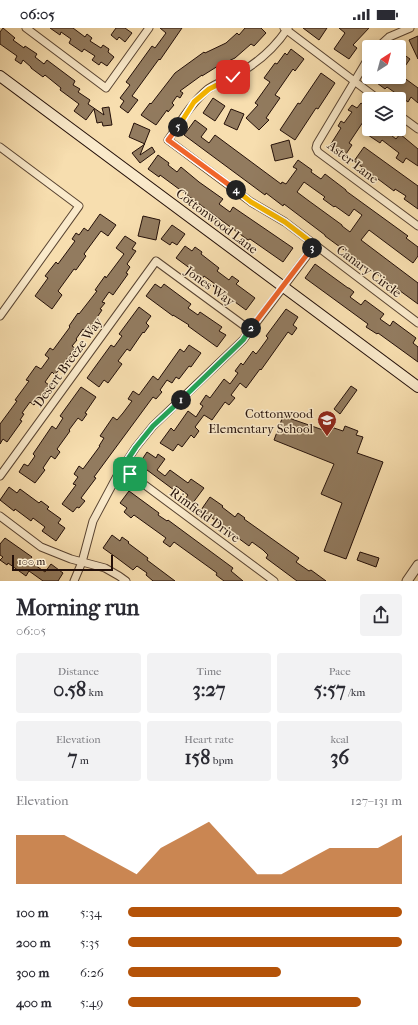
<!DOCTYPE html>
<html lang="en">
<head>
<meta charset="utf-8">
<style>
  body { margin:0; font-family:"IM FELL French Canon",serif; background:#f2f2f3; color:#2b2b33; height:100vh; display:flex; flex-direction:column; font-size:15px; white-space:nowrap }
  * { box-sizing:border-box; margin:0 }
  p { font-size:13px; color:#7c7c81 }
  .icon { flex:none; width:22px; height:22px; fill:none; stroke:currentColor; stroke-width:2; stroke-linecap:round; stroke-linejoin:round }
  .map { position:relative; height:553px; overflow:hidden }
  .panel { display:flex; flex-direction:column; background:#fff; flex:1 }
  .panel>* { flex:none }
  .needle { width:26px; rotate:36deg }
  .tools { position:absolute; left:362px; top:12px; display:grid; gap:8px }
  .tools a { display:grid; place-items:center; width:44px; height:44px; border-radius:4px; background:#fff; box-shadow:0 2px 6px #0003; font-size:20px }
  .scale { position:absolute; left:12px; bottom:10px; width:101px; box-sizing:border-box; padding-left:4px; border:2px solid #241009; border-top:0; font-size:11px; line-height:14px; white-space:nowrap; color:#241009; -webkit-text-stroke:3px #faeacb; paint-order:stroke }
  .pin { position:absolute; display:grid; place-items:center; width:34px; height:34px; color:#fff; margin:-17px; border-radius:8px; box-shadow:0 2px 6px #0006 }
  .km { position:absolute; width:20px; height:20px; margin:-10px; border-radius:50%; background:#222; color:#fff; font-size:11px; line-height:20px; text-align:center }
  .round { display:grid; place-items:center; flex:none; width:42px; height:42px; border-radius:4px; background:#f2f2f3 }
  .head { display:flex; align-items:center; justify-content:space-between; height:68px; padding:0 16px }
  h1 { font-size:22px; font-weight:700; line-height:30px }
  .stats { display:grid; grid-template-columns:repeat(3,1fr); gap:6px; height:68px; padding:4px 16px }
  .stats div { display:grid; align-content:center; border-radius:4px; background:#f2f2f3; text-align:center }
  .stats b { font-size:20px; font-weight:700 }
  .stats small { font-size:11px; font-weight:400 }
  .stats p { font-size:11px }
  .chart { height:112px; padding:8px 16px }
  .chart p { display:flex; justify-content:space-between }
  .chart svg { width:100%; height:72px; margin-top:4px; fill:#b45309; opacity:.7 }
  ul { padding:0 16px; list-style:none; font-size:13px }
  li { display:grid; grid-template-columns:64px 48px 1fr; align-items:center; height:30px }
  li i { height:10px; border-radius:5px; background:#b45309 }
  .status { display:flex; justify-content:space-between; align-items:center; height:28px; padding:0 20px; background:#fff; direction:ltr }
  .status svg { height:11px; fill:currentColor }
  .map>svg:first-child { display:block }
  .building { fill:#927b5f; stroke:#241009; fill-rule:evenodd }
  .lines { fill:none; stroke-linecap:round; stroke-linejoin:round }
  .minor-casing { stroke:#594432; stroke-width:9 }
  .tertiary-casing { stroke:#594432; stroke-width:11 }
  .secondary-casing { stroke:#241009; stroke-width:12 }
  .minor { stroke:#faeacb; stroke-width:7 }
  .tertiary { stroke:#faeacb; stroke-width:9 }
  .secondary { stroke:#faeacb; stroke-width:10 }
  .split-1-casing { stroke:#fff; stroke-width:8 }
  .split-2-casing { stroke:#fff; stroke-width:8 }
  .split-3-casing { stroke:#fff; stroke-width:8 }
  .split-4-casing { stroke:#fff; stroke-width:8 }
  .split-5-casing { stroke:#fff; stroke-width:8 }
  .split-6-casing { stroke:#fff; stroke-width:8 }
  .split-1 { stroke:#22a559; stroke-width:5 }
  .split-2 { stroke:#22a559; stroke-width:5 }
  .split-3 { stroke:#f0652b; stroke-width:5 }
  .split-4 { stroke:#f5b400; stroke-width:5 }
  .split-5 { stroke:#f0652b; stroke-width:5 }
  .split-6 { stroke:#f5b400; stroke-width:5 }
  .labels { text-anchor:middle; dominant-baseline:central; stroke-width:3; stroke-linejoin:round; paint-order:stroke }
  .street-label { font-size:13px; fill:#241009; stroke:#faeacb }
  .poi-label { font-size:13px; fill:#241009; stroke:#faeacb; text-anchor:end }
</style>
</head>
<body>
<div class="status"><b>06:05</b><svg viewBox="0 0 49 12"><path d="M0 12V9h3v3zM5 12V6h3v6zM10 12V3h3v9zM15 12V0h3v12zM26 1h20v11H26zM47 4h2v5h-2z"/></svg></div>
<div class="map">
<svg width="418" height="553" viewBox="0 0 418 553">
  <rect width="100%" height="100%" fill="#f7deaf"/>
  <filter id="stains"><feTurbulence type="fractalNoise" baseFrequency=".005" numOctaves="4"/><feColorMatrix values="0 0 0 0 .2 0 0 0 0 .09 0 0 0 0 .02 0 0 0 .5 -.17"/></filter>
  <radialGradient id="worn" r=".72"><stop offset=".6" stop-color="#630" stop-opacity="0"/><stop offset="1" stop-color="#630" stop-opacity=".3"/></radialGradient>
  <g class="building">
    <path d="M3,0L15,10L13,12L24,20L25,18L37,26L35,29L44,36L47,32L75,53L73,57L80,61L78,64L90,72L88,76L104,87L102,80L109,79L112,97L103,98L102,94L97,95L94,81L86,92L74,83L79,76L60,62L61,60L45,47L43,49L31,40V39L23,32L21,36L15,32L17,28L0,16V4Z"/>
    <path d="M50,0H73L85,9L87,6L92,10L90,13L101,20L103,17L109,21L108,24L114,29L107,38L101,34L99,37L92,32L95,28L84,21L82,24L69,15L71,11L61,4L60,7Z"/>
    <path d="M116,0H125L132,5L125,14L119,9L117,12L111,7Z"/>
    <path d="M160,0H182L160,32L159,31L132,68L138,72L128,85L120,79L124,73L120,70L130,57L126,54L152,18L155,20L166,5Z"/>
    <path d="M245,0H261L266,5L254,18L251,16L235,30L218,38L202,48V47L180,63L183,65L180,70L177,68L172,75L174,77L168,84L167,82L156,97L141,87L150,75L151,76L175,45L204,24L205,25L226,15L237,5L239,7Z"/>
    <path d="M303,0H327L319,12Z"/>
    <path d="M339,0H369L353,17L357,20L349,31L334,21L345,5Z"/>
    <path d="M418,8V31L409,12Z"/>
    <path d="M291,21L304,31L295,43L293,41L275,67L280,70L266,90L269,92L259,102L246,90L258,77L255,75L270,54L264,50L275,35L277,36L285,25L287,27Z"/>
    <path d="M399,23L410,31L399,47Z"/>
    <path d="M321,45L335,55L318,81L316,80L295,112L280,102L298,75L300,76Z"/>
    <path d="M369,49H403L418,60V75L411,69L408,74L387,59L385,61Z"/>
    <path d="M213,70L225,78L215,93L203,85Z"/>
    <path d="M361,75L369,81V85L349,115L352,117L344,129L329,119L341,100L338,98L341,93L344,95L352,84L348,82L352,77L357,80Z"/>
    <path d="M231,81L244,86L237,102L224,96Z"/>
    <path d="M195,92L207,101L201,109L209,115L215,107L281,156L282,154L286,156L297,141L293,139L298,132L312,142L311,144L321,151L325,146L346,162V163L408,208L406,210L418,219V228L413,235L369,202L361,212L418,255V276L325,208V207L284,176L283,178L266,165L265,167L184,107ZM304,154L325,169L323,171L334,179L335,178L349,188L354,181L362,187L350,204L342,198V197L309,173L297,164Z"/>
    <path d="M134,95L150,102L140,127L152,119L155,124L140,135L132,125L145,116L129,109Z"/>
    <path d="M373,101H390L387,104L396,111L400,106L418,121V138L406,130L403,135L396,130L399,125L382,112L380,115L368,107Z"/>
    <path d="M289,112L293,129L275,133L271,117Z"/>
    <path d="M364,119L418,158V181L404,171L406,168L395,161L394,163L354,133Z"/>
    <path d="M158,127L169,135L168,137L177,144L181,139L199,154L223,171L219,176L230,184L233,179L293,220L283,234L250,211L248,212L160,147L159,149L148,141Z"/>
    <path d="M100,186L116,197L108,208L101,203L84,226L86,228L76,242L74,241L58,263L62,267L52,281L35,268L48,250L45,248L56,234L58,236L75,213L72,211L76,205L79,207L84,200L88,203Z"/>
    <path d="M143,188L160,192L156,212L138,208Z"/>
    <path d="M172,197L185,206L177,217L172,214L170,217L161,211Z"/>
    <path d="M125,208L136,215L132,221L136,223L127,236L130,239L126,245L128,246L113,267L109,264L102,274L105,275L100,281L102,282L87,304L83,301L76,311L77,312L72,318L75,320L55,347L52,344L45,354L49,357L34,377L30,374L22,385L24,386L20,392L22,393L7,414L3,411L0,416V396L17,373L15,372L29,353L26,352L36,338L41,341L49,330L45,327L50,320L53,322L70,299L69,298L78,285L79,286L97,263L95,262L105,248L106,250L124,226L116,220Z"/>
    <path d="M185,218L192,223L195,219L202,224L201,226L219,240L217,243L229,252L232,248L239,253L236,256L255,270L246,282L213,258L215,256L204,248L202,251L195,245V244L176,230Z"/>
    <path d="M315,236L348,260H349L354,264L350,269L361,277L365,272L384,286L380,291L390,298L393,293L416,310L413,315L418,319V334L378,305L377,306L366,299L368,296L305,250Z"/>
    <path d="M155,256L161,260L164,256L191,276L188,280L198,287L200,284L222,299L219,303L226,307L217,319L188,298L189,297L173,287V288L146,268Z"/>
    <path d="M139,279L151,288L146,295L149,298L144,305L143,304L130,323L127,321L118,333L122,336L108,355L104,352L99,359L87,350L111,317L114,319L122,308L119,306Z"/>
    <path d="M286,281L298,289L293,297L297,300L292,307L288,304L261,342L260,341L246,360L240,355L231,367L235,370L229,377L225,374L212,392L204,387L195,399L199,403L194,410L191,407L182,419L178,416L173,423L160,415L171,400L174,403L188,383L196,389L203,378L200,376L206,367L210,370L224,351L230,356L238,345L235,343L241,335L243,337L253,323L256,326L260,321L268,310L266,308Z"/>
    <path d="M189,317L201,325L191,339L189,338L179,351L176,349L172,355L167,352L160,362L162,364L156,371L153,369L94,449L96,450L81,470L85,473L79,480L77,479L73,484L62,476L76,457L73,456L78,449L74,446L79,438L83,441L100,418H99L104,410L100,408L113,389L117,392L123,385L132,373L128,371L133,363L139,367L153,348L158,352L180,321L184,324Z"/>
    <path d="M351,358L357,362L340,386L334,381Z"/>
    <path d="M81,359L96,369L85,385L87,386L82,393L78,390L69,402L70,403L57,421L60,424L55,431L51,428L43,440L45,442L35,455L19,444L24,436L28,438L35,428L33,426L52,398L56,401L63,390L60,388Z"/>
    <path d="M283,388L326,403L328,398L343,403L345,398L358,403L356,407L363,409L357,425L383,434L346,531L324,523L342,475L321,466L334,436L274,412Z"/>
    <path d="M147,424L156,430L158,426L165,431L157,442L165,448L170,442L188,455L191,451L204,460L192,476L185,471L188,467L176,458L174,462L139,436Z"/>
    <path d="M9,459L17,465L20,461L39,475L41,473L49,479L47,481L61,491L58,495L65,500L56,513L42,503L45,499L33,490L31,493L15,481L14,483L0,472Z"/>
    <path d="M129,463L159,485L158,487L167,493L168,492L233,540L231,543L243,553H224L216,547L217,545L174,514L170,519L163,514L166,510L134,487L131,490L124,484L127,480L120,475Z"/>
    <path d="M210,469L223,478L222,479L235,489L238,485L245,490L244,491L299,530L296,534L309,543L311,542L326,553H297L266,530L268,527L263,522L252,514L249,518L219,496V495L201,482Z"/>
    <path d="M112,507L120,513L122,509L129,514L128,515L148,530L147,532L175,553H153L146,547L147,545L137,538L133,542L117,530L103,520Z"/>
    <path d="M5,510L32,529L29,533L45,544L51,536L63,545L58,553H43L29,543L26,548L8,535L7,537L0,532L3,529L0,527V516Z"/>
    <path d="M360,524L379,530L376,539L357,532Z"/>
  </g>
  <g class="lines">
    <defs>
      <g id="minor">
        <path d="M26,0L106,60L149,0"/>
        <path d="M284,0L378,71"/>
        <path d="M288,0C276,18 260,33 241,44C231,50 218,54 208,61C191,75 180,95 168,112L251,174L285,194L418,295"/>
        <path d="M378,19L389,9L410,0"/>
        <path d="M369,29L317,116L316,120L318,124L418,198"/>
        <path d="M399,87L418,101"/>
        <path d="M0,119L79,178L0,288"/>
        <path d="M122,440L274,553"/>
        <path d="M0,448L156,233L250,302"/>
        <path d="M0,488L41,519L71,531L105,540L119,548L126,553"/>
        <path d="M74,553L82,534L93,493L117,448L136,419L153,398L243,312L315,217"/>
      </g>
      <path id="tertiary" d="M407,553L418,537"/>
      <path id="secondary" d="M0,48L418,359"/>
    </defs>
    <use href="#minor" class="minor-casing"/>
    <use href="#tertiary" class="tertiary-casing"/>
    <use href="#secondary" class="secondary-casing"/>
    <use href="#minor" class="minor"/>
    <use href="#tertiary" class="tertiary"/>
    <use href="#secondary" class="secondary"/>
  </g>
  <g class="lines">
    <defs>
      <path id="split-1" d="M130,446L122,440L136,419L153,398L181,372"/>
      <path id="split-2" d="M181,372L243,312L251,300"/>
      <path id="split-3" d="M251,300L312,220"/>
      <path id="split-4" d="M236,162L251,174L285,194L315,217L312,220"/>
      <path id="split-5" d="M178,99L168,112L236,162"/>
      <path id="split-6" d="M178,99L194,74L209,61L233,49"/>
    </defs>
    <use href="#split-1" class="split-1-casing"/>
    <use href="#split-2" class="split-2-casing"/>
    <use href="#split-3" class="split-3-casing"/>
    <use href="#split-4" class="split-4-casing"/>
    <use href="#split-5" class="split-5-casing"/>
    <use href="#split-6" class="split-6-casing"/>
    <use href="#split-1" class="split-1"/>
    <use href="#split-2" class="split-2"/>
    <use href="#split-3" class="split-3"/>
    <use href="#split-4" class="split-4"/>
    <use href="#split-5" class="split-5"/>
    <use href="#split-6" class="split-6"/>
  </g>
  <defs>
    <symbol id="school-pin" viewBox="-11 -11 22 30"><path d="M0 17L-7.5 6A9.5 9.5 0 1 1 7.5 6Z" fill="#8f2418" stroke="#faeacb"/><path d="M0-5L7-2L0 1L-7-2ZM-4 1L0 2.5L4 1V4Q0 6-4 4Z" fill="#fff"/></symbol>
  </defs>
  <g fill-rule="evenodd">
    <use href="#school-pin" x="316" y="381" width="22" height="30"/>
  </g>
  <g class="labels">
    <g class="street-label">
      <text transform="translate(353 134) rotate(38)">Aster Lane</text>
      <text transform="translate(217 193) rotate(37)">Cottonwood Lane</text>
      <text transform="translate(369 243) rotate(37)">Canary Circle</text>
      <text transform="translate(210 258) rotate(36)">Jones Way</text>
      <text transform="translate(68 334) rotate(-54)">Desert Breeze Way</text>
      <text transform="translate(205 487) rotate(36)">Rimfield Drive</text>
    </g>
    <g class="poi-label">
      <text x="313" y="385">Cottonwood<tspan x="313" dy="15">Elementary School</tspan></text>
    </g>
  </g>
  <rect width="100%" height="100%" filter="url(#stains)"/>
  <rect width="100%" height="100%" fill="url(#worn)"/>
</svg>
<div class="tools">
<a><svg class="needle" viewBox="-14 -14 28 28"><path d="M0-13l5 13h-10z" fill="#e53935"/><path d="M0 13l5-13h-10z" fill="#7c7c81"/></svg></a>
<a><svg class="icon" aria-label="layers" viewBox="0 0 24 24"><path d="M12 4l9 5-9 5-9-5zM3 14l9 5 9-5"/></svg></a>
</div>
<div class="scale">100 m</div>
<div class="pin" style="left:130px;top:446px;background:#1e9e55"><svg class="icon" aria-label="arrive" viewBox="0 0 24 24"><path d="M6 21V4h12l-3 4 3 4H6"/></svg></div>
<div class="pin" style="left:233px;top:49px;background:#d93025"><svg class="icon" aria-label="check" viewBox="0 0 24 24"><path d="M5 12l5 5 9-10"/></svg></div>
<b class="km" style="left:181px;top:372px">1</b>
<b class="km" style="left:251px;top:300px">2</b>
<b class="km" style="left:312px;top:220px">3</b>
<b class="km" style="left:236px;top:162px">4</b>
<b class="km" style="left:178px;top:99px">5</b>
</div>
<section class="panel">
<div class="head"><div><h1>Morning run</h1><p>06:05</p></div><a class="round"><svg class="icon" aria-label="share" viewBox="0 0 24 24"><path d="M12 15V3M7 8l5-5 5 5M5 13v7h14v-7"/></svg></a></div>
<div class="stats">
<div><p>Distance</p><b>0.58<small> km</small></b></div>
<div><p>Time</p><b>3:27</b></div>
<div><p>Pace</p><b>5:57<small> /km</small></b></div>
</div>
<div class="stats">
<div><p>Elevation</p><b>7<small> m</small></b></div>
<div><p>Heart rate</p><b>158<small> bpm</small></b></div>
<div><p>kcal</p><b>36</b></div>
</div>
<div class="chart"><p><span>Elevation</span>127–131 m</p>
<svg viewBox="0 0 160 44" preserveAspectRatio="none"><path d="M0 44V14L10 14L20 14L30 22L40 30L50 38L60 22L70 14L80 6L90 22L100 38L110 38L120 30L130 22L140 22L150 22L160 14V44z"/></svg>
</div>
<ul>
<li><b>100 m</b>5:34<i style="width:100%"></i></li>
<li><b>200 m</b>5:35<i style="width:100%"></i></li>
<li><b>300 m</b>6:26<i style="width:56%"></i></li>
<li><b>400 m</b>5:49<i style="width:85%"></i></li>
</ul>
</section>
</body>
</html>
